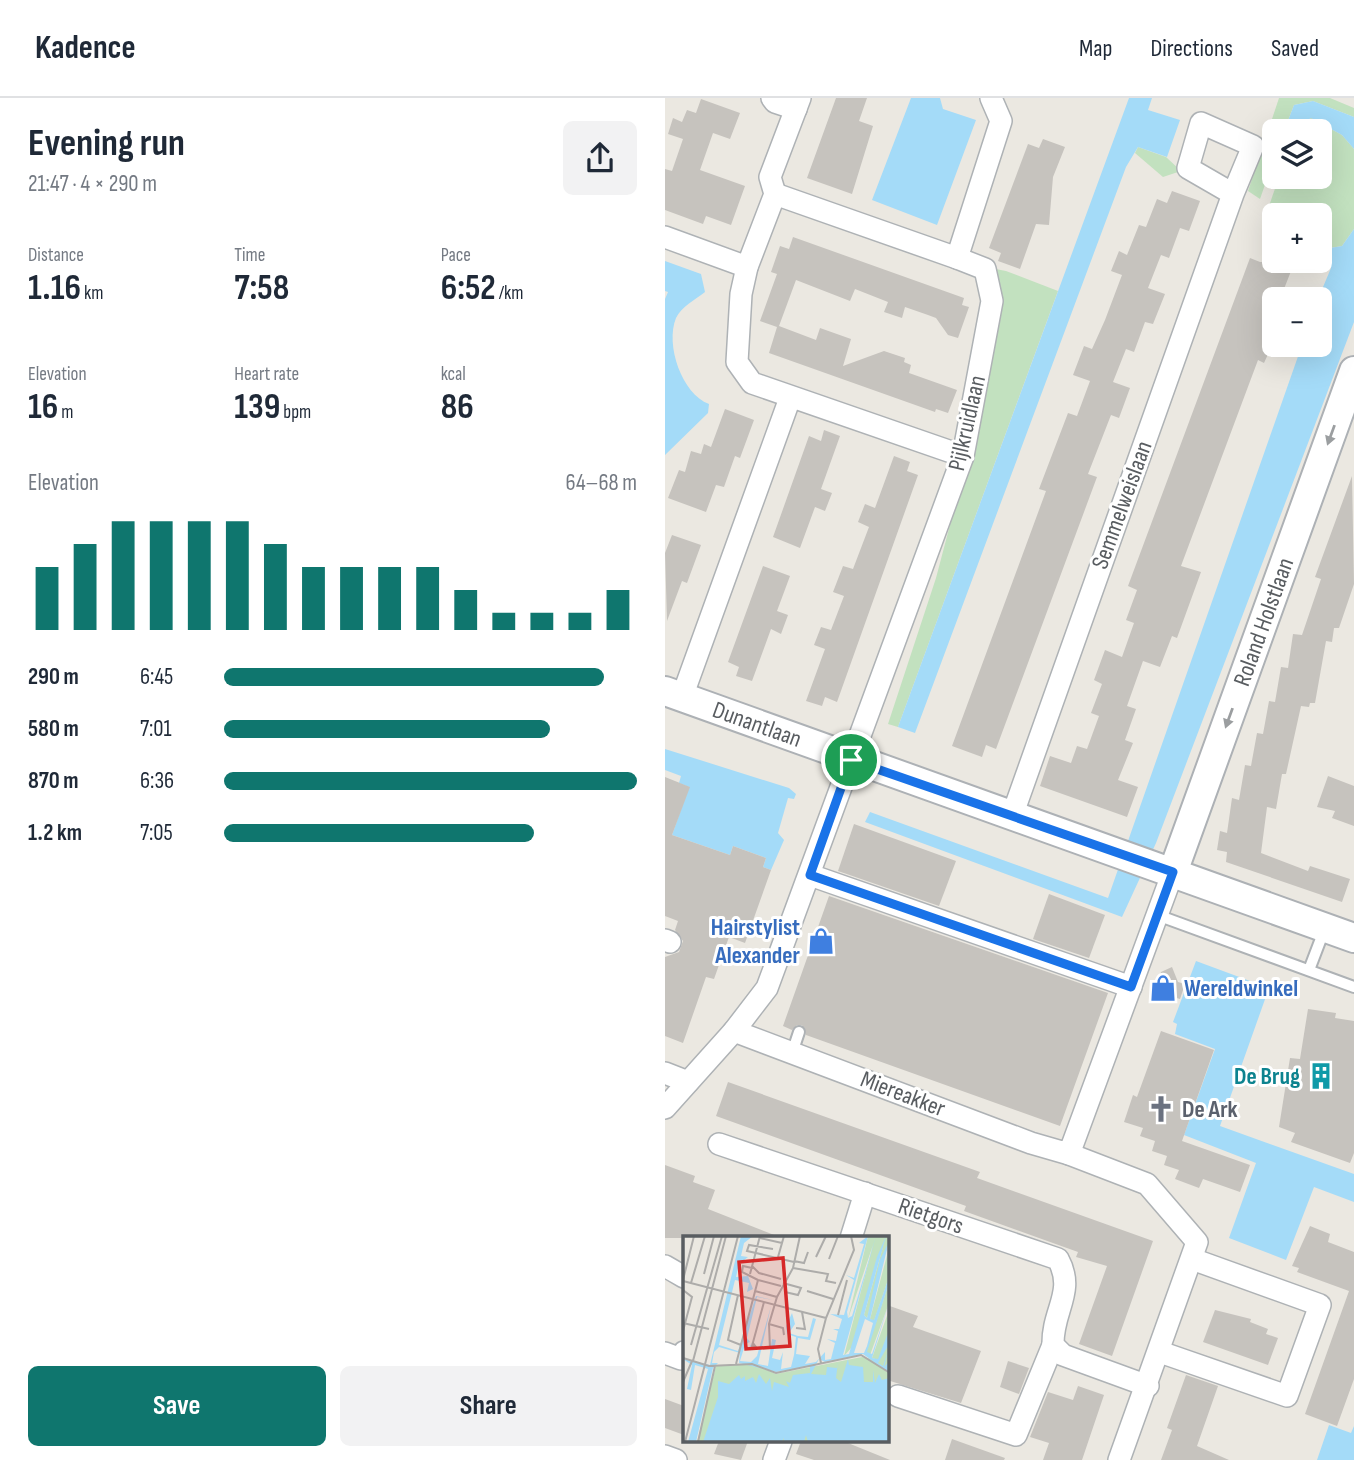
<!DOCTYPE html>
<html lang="en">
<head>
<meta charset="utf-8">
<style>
  body { margin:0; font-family:"Sofia Sans Condensed",sans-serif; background:#f2f2f3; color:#1f2937; height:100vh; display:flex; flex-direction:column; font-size:26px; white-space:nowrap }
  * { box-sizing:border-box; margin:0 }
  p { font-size:23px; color:#747a83 }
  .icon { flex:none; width:38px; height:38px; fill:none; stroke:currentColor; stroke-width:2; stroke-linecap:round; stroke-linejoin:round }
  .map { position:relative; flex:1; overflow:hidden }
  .drawer { display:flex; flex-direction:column; background:#fff; width:665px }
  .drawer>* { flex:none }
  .fabs { position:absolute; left:597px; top:21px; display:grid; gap:14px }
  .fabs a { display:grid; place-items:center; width:70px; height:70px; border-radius:10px; background:#fff; box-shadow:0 7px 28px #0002; font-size:35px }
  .pin { position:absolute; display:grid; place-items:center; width:60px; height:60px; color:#fff; margin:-30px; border:4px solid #fff; border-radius:50%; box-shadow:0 2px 7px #0007 }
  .round { display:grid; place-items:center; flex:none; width:74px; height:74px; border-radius:10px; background:#f2f2f3 }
  .headline { display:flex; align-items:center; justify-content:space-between; height:119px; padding:0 28px }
  h1 { font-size:38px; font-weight:700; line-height:52px }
  .stats { display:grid; grid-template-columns:repeat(3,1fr); gap:10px; height:119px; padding:7px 28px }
  .stats div { display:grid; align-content:center }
  .stats b { font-size:35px; font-weight:700 }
  .stats small { font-size:19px; font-weight:400 }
  .stats p { font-size:19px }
  .chart { height:196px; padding:14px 28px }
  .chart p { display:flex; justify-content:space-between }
  .chart svg { width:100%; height:126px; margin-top:7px; stroke:#0f766e; stroke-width:6 }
  .button { display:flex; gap:14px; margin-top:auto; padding:14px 28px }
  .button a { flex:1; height:80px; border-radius:10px; background:#0f766e; color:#fff; font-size:28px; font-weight:700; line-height:80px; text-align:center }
  .button a+a { background:#f2f2f3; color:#1f2937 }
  ul { padding:0 28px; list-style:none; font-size:23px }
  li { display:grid; grid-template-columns:112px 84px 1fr; align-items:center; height:52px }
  li i { height:18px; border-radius:9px; background:#0f766e }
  header { display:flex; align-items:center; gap:42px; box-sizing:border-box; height:98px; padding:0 35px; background:#fff; border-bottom:2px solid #e0e1e3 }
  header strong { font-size:33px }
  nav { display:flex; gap:38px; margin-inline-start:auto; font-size:24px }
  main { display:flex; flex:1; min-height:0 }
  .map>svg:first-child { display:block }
  .green { fill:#c2e1bf }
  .water { fill:#a4dbf8 }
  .building { fill:#c6c3be }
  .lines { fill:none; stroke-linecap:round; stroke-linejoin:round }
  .lane-casing { stroke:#aeb2b5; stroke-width:14 }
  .street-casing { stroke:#aeb2b5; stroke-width:24 }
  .secondary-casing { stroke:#adb1b5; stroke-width:32 }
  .lane { stroke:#fff; stroke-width:10 }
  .street { stroke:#fff; stroke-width:21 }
  .secondary { stroke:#fff; stroke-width:28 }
  .oneway { fill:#9b9ea0 }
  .route-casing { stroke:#fff; stroke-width:14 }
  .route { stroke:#1a73e8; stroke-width:9 }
  .labels { text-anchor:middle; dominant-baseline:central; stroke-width:6; stroke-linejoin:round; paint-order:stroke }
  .street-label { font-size:24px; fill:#595d61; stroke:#fff }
  .shop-label { font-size:24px; font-weight:bold; fill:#366cbe; stroke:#fff; text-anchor:end }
  .culture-label { font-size:24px; font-weight:bold; fill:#0d838f; stroke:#fff; text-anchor:end }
  .worship-label { font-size:24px; font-weight:bold; fill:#5b616d; stroke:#fff; text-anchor:start }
  .inset-road { fill:none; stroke:#adacaa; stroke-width:2 }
  .view { fill:#d62828; fill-opacity:0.15; stroke:#d62828; stroke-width:3.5 }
  .inset-edge { fill:none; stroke:#595d61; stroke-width:3.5 }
</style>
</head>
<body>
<header>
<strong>Kadence</strong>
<nav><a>Map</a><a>Directions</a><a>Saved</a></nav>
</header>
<main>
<section class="drawer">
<div class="headline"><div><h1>Evening run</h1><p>21:47 · 4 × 290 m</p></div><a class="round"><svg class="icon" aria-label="share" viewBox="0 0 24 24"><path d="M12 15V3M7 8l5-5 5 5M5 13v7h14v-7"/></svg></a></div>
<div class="stats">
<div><p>Distance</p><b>1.16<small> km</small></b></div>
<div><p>Time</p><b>7:58</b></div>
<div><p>Pace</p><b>6:52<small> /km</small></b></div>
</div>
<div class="stats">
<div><p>Elevation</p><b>16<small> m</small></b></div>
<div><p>Heart rate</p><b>139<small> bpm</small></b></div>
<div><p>kcal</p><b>86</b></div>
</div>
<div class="chart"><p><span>Elevation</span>64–68 m</p>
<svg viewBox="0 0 160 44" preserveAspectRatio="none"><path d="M5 44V22M15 44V14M25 44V6M35 44V6M45 44V6M55 44V6M65 44V14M75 44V22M85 44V22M95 44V22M105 44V22M115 44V30M125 44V38M135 44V38M145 44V38M155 44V30"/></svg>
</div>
<ul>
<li><b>290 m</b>6:45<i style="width:92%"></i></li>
<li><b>580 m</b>7:01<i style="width:79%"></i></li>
<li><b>870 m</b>6:36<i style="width:100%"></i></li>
<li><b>1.2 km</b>7:05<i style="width:75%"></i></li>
</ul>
<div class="button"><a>Save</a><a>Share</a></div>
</section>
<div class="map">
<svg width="689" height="1362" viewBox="0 0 689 1362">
  <rect width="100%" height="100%" fill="#ebe8e1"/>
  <g class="green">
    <path d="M614,0H665L689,10V19L648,3L629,7L619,33H609V61L595,101L583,93Z"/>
    <path d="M646,20L677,37L689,51V131L677,148L665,150L655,144L654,117H616L604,108L614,79H654V33H631L633,27Z"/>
    <path d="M473,49L501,59L516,73L498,79L470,55Z"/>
    <path d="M315,168L341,173L393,193L233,629L223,626L271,480L300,370L328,243Z"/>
  </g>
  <g class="water">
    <path d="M246,0H275L278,11L311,22L272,127L207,102Z"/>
    <path d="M464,0H487L483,12L515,22L502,59L473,49L461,69L250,635L233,629Z"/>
    <path d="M648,3L689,19V51L677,37L646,20L634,27L631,33H619L629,7Z"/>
    <path d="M689,131V224L491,745L457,819L200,724L205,714L443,800L637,247H654L653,201L666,170L664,160L655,156V144L665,150L677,148Z"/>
    <path d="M0,163L36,176L40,194C31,201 16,209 11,220C0,247 17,296 44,306L43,315L0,357V201L3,194L0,193Z"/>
    <path d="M0,651L124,690L131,696L129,701L123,700L113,735L119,742L106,772L98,769L101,760L68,748L65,757L7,737L24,689L14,685L16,678L0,672Z"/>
    <path d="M531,863L604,890L555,1028L689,1076V1104L649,1089L621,1162L564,1140L591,1065L519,1037L550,951L510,936L512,926L508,924Z"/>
    <path d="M664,1327L686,1335L689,1328V1362H652Z"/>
  </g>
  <g class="building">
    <path d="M171,0H202L194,23L208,28L187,96L142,80Z"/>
    <path d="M36,1L75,15L65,41L48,35L35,72L80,88L66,127L41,118L38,126L0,112V71L7,73L18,41L3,36L8,20L17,24L22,12L31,15Z"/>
    <path d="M378,41L400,49L388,79L384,127L371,126L355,171L333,163L336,155L324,150L363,46L374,50Z"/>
    <path d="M507,93L535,103L524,133L515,130L504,160L496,157L483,190L500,196L488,226L480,224L469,254L461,251L448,284L465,290L454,320L446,317L423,376L432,379L331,651L321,647L317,659L287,648L381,393L374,391L403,315L412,318L425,283L408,277L419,248L427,251L440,222L457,177L446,173L454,153L462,157L474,127L481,129L492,101L502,105Z"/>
    <path d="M128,139L299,200L297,207L304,209L293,240L283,237L271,220L263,217L240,209L237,220L219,214L223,204L190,191L185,203L131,182L114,228L151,242L155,230L186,241L178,268L219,253L240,260L239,264L246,267L244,275L292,292L283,315L271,311L270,314L104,255L112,229L95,223L112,176L106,174L115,148L124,151Z"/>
    <path d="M585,160L595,164L630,163L615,201H609V218L601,239L608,242L604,254L599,265L593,262L516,468L536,474L512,540L507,538L495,569L478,563L462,608L471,611L460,642L468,645L453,682L473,689L462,719L375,688L385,658L406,665L412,648L422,651L434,618L426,615L437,586L429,582L440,552L457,559L469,525L461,522L472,492L463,488Z"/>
    <path d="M60,311L89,322L75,360L70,358L59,389L51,387L41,414L3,400L14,372L20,374L26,353L36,356L39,346L46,349Z"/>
    <path d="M159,332L175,338L156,391L167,395L160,413L150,409L135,450L108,439L144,338L156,343Z"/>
    <path d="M229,358L245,364L242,373L253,377L172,604L160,599L157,608L141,603L160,551L149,547L156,529L166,532L179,498L168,494L178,468L188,471L204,429L193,424L200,406L210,410Z"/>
    <path d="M687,378L689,486L674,530H669L667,544L661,543L650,605H645L644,609L636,608L621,676H617L611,711L602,709L596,755L643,773L645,768L685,781L677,804L561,764L562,754L552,752L555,733L562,735L567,700L574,702L580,667L586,668L592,635L598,636L604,603L610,604L616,569L623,570L628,536L637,537L656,481L650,479Z"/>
    <path d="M7,437L36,447L22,485L17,483L2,523L0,455Z"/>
    <path d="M98,468L125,478L112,513L123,517L116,536L106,531L87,583L71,578L74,569L63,564Z"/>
    <path d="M663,678L689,688V728L667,720L670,713L652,709Z"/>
    <path d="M0,679L25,689L7,737L65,757L68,748L101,760L98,769L106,772L80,845L64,839L49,881L41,879L18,945L0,938V859L14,854L18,843L10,832L13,823L0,818Z"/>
    <path d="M189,726L291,763L274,808L173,773Z"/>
    <path d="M384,796L440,817L424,860L368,841Z"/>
    <path d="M164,798L443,895L395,1028L141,937L137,927H132L127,932L118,928Z"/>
    <path d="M507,869L513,884L520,886L515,901L505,898L495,903L490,893L496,874Z"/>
    <path d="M643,911L671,915L670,920L689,923V1055L685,1065L626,1044L630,1035L614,1029L625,960L635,961Z"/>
    <path d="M496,933L549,952L517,1043L585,1067L575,1094L538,1081L534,1090L510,1081L514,1072L499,1067L502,1058L487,1053L490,1043L475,1038L478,1030L459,1024L468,997L472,999Z"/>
    <path d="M63,984L315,1074L312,1080L488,1143L447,1258L414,1246L442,1168L411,1159L413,1154L299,1113L301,1108L51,1018Z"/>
    <path d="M0,1067L30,1078L28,1084L50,1092L43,1111L117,1140H0Z"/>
    <path d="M645,1128L665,1136L663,1144L689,1154V1281L672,1328L640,1316L684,1193L632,1174L634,1170L627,1168Z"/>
    <path d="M222,1207L253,1218L248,1229L316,1253L296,1305L222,1282Z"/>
    <path d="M550,1212L586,1221L585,1224L603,1231L601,1236L613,1240L603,1267L538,1244Z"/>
    <path d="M343,1263L364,1270L354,1296L335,1289Z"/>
    <path d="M521,1277L553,1288L532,1348L564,1362H496L507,1332L502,1330Z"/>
    <path d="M413,1288L439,1297L417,1362H378L384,1345L365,1339L383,1294L408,1302Z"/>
    <path d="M0,1301L19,1308V1337L0,1330Z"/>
    <path d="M287,1341L340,1360L339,1362H280Z"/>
    <path d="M54,1343H83L76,1362L49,1356Z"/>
    <path d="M136,1343H178L225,1362H149L131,1356Z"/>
  </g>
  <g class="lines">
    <defs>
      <g id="lane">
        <path d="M492,817L689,889"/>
        <path d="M644,872L660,830"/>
        <path d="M127,955L134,934"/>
      </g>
      <g id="street">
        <path d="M107,0L110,4L131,11"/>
        <path d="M135,0L105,79L110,96L82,169L76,196L72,264L87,285L298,358"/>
        <path d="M110,96L292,160"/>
        <path d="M0,139L82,169"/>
        <path d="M17,599L125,300"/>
        <path d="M347,718L568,96L588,48L536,25L523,70L568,96"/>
        <path d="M145,777L466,889"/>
        <path d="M0,842L5,844"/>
        <path d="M69,933L366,1045L404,1056L508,774"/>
        <path d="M0,975L23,984"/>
        <path d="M0,1010L69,933L102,890L298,358L327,203L320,171L292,160L336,23L326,0"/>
        <path d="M54,1046L393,1161C411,1194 387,1212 388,1247L398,1257L483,1288"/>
        <path d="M404,1056L482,1086L532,1144L454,1362"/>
        <path d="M186,1140L200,1095"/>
        <path d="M0,1168L19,1179"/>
        <path d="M495,1254L622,1298L655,1207L527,1161"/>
        <path d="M0,1255L16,1261L19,1254"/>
        <path d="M233,1298L351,1337L388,1247"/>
        <path d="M0,1358L11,1362"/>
        <path d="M109,1362L116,1343"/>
      </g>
      <g id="secondary">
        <path id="s1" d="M0,593L689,840"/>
        <path id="s2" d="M508,774L689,273"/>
      </g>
    </defs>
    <use href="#lane" class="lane-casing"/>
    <use href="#street" class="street-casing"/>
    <use href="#secondary" class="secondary-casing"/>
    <use href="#lane" class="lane"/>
    <use href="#street" class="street"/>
    <use href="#secondary" class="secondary"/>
  </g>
  <defs><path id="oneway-solid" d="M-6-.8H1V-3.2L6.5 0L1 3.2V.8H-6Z" transform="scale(1.75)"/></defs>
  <g class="oneway">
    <use href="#oneway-solid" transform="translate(666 337) rotate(110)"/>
    <use href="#oneway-solid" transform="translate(564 620) rotate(110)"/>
  </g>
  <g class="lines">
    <defs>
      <path id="route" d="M186,662L508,774L466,889L145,777Z"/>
    </defs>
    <use href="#route" class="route-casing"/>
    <use href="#route" class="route"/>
  </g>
  <defs>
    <symbol id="shop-bare" viewBox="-9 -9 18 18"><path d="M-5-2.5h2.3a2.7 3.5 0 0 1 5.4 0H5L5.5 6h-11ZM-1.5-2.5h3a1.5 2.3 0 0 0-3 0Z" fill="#3f7fe0" stroke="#fff" stroke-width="2.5" paint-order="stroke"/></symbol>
    <symbol id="building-bare" viewBox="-9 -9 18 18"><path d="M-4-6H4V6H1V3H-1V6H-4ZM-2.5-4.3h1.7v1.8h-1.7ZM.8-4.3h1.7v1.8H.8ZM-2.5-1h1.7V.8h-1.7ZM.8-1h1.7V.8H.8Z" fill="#0f9aa8" stroke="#fff" stroke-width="2.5" paint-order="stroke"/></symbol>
    <symbol id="church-bare" viewBox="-9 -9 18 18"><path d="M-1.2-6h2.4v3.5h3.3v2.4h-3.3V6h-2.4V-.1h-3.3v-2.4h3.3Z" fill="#6b7280" stroke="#fff" stroke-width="2.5" paint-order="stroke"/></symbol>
  </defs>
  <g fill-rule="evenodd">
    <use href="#shop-bare" x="137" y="824" width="38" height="38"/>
    <use href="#shop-bare" x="479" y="871" width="38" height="38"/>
    <use href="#building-bare" x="637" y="959" width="38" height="38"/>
    <use href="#church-bare" x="477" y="992" width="38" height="38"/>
  </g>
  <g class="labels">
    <g class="street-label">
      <text transform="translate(302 325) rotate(-77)">Pijlkruidlaan</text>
      <text transform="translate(457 407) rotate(-70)">Semmelweislaan</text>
      <text stroke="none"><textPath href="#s2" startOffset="266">Roland Holstlaan</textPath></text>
      <text stroke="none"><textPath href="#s1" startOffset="98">Dunantlaan</textPath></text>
      <text transform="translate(238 996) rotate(21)">Miereakker</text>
      <text transform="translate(266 1118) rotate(19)">Rietgors</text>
    </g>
    <g class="shop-label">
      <text x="135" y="829">Hairstylist<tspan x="135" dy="28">Alexander</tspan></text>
      <text x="519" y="890" text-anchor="start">Wereldwinkel</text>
    </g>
    <g class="culture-label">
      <text x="635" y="978">De Brug</text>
    </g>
    <g class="worship-label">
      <text x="517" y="1011">De Ark</text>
    </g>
  </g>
  <g transform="translate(18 1138)">
    <rect width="206" height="206" fill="#ebe8e1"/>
    <path d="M185,0H206V5L184,82L181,79L201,7L169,111L161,120L190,9L165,83ZM206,12V41L191,85L187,83ZM206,47V67L187,119L183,116ZM206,74V206H14L33,130L69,128L93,138L179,121L195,124L189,122Z" fill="#c2e1bf"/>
    <path d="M58,0H70L61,7L58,20L65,21L56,28L53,41L65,40L70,53L64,56L66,47L52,44L36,109L55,115L73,60L90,64L74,61L64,102L67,106L62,108L66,112L69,106L67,113L61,112L57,125L68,126L74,120L88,70L75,128L85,130L89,103L93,104L89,122L97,124L100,116L98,133L108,131L111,119L113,101L104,98L103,90L109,77L112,88L106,97L115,100L125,101L130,82L133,83L127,104L115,102L113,118L127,120L122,128L133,126L142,116V124L148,123L152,107L144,103L153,105L155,95L150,93H156L159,83L147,78L161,79L171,44L163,39L171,42L181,8L176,7L185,0L164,76L165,82L169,80L193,0L160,119L166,118L194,21L203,0L181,79L184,82L197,24L206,5L187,83L191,84L206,41V47L184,116L189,118L206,67L189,122L195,123L206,94V108L195,127L200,130L206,112L201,131L206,126V137L180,118L142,126L136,123L128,138L143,139L144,131L154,132L155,126L153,142L158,146L165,123L166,129L180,131L181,146H190V134L192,147L196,138L199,144L206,142V206H125L123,199L121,206H101V202L99,206H20L35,161V145L46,148L56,139L58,143L62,140V145L70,141L73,147L76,138L83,148L87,142L89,155L91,146L106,151L103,145L107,147L110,139L127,137V130L93,136L56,127L57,117L36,111L31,116L29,127H35L30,132L13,206H5L25,133L12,129L8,154L4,153L9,129L0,123L27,129ZM182,83L190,87L184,110L181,117H171Z" fill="#a4dbf8" fill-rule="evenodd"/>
    <path class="inset-road" d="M77,2L99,7M73,17L64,15L66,9L90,13M73,17L111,26M95,21L101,0M133,21L143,0M146,23L155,0M111,25L121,27L125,16M69,30L76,37L98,43M69,32L60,30L59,36L75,44M110,32L145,38L143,45L153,47M21,38L31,0M67,38L77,0M0,44L11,0M0,45L143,82M8,47L22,0M100,47L118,52L115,59L102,56M0,54L9,61L0,95M72,55L94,61M124,55L150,63M55,59L45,104L58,109M155,79L164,44M0,87L26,93M86,88L100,92L101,99M113,92L122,93L119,76M70,107L73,111L69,110L81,66M8,109L39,0M87,113L86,88L94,61L110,32L117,0M0,122L26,130L69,128L93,137L178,119L207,137M10,125L43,0M138,127L135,113L143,82L171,14L168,0M53,128L75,44L98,50M0,146L9,125M2,206L55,0M15,206L32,130"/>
    <path class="view" d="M100,22L107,110L63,113L56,26Z"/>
    <rect width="206" height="206" class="inset-edge"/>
  </g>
</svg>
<div class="fabs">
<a><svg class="icon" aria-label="layers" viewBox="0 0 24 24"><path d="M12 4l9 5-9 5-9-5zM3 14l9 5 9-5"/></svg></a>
<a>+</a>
<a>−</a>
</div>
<div class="pin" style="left:186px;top:662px;background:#1e9e55"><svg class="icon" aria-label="arrive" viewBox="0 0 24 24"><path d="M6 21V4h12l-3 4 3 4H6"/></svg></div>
</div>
</main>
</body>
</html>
